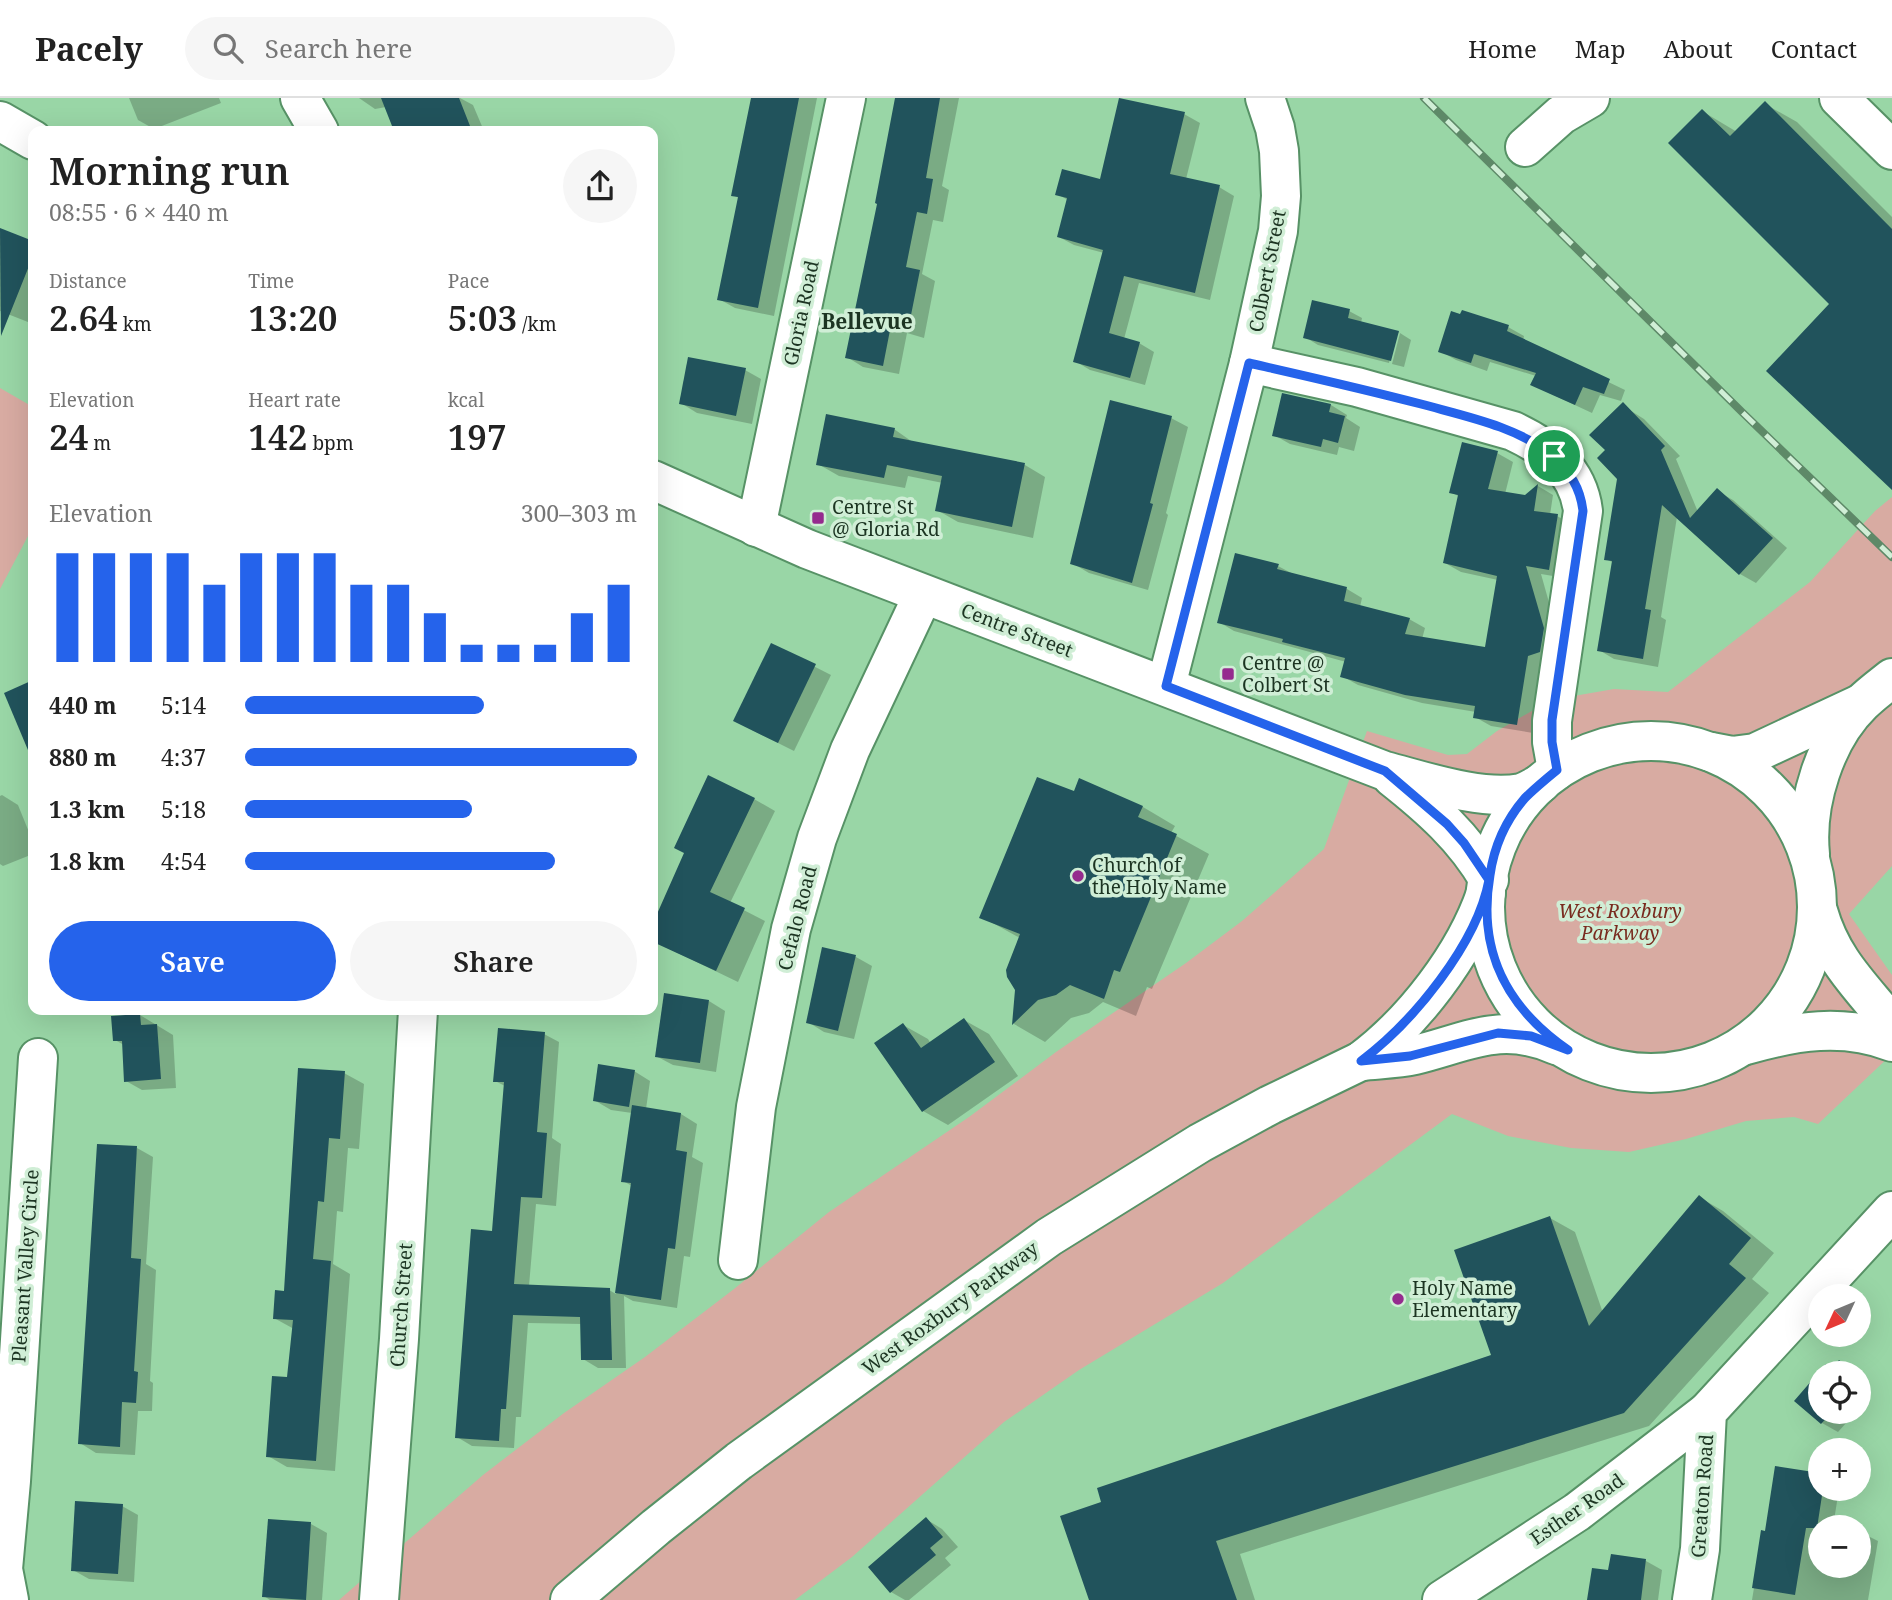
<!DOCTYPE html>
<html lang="en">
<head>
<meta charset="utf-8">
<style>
  body { margin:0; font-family:"Noto Serif",serif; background:#f6f6f6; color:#222; height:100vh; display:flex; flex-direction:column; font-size:26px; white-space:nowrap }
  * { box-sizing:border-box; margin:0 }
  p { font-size:23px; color:#767676 }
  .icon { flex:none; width:38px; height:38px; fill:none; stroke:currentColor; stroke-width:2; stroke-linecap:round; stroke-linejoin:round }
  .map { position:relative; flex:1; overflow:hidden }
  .side { position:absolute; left:28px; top:28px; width:630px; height:889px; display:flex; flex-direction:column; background:#fff; border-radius:14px; box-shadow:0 7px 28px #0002 }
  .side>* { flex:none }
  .needle { width:46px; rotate:226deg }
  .tools { position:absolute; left:1808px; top:1186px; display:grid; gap:14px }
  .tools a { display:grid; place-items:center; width:63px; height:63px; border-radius:50%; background:#fff; box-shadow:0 7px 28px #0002; font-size:35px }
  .pin { position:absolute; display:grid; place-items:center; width:60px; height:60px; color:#fff; margin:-30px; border:4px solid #fff; border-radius:50%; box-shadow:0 2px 7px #0007 }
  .round { display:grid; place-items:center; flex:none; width:74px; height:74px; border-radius:37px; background:#f6f6f6 }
  .overview { display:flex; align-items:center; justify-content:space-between; height:119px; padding:0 21px }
  h1 { font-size:38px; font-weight:600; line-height:52px }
  .figures { display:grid; grid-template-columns:repeat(3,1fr); gap:10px; height:119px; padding:7px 21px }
  .figures div { display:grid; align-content:center }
  .figures b { font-size:35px; font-weight:600 }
  .figures small { font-size:19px; font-weight:400 }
  .figures p { font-size:19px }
  .chart { height:196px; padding:14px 21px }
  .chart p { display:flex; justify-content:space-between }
  .chart svg { width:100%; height:126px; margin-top:7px; stroke:#2563eb; stroke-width:6 }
  .action { display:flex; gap:14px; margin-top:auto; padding:14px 21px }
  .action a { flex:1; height:80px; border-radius:42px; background:#2563eb; color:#fff; font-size:28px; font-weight:600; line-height:80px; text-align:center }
  .action a+a { background:#f6f6f6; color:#222 }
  ul { padding:0 21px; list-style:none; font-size:23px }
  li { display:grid; grid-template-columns:112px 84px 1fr; align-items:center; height:52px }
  li i { height:18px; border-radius:9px; background:#2563eb }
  header { display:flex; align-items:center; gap:42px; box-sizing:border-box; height:98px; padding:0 35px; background:#fff; border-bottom:2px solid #e0e0e0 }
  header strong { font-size:33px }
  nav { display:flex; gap:38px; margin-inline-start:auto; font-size:24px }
  .search { width:490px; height:63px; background:#f6f6f6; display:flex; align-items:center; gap:18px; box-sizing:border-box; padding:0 24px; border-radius:38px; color:#767676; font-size:26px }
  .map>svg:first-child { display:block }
  .green { fill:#d8aba2 }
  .shadow { fill:#0003 }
  .building { fill:#21535c }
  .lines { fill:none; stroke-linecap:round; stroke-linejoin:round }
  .minor-casing { stroke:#579266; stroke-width:42 }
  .major-casing { stroke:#579266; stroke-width:42 }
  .minor { stroke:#fff; stroke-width:38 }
  .major { stroke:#fff; stroke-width:38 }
  .rail-casing { stroke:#5e8968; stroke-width:8 }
  .rail { stroke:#d0eed6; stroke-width:5; stroke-dasharray:16; stroke-linecap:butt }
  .route-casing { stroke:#fff; stroke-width:14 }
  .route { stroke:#2563eb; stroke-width:9 }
  .poi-dot { fill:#952b8e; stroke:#d0eed6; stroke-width:2.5 }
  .labels { text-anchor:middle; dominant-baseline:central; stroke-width:7; stroke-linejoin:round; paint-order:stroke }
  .street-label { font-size:19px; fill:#1c3422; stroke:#d0eed6 }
  .poi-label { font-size:19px; fill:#1c3422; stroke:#d0eed6; text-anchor:start }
  .park-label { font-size:19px; font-style:italic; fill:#792b1f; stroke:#d0eed6 }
  .neighbourhood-label { font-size:21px; font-weight:bold; fill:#1c3422; stroke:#d0eed6 }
</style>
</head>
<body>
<header>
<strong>Pacely</strong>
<div class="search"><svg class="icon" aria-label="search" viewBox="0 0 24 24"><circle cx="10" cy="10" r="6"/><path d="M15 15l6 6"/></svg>Search here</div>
<nav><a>Home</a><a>Map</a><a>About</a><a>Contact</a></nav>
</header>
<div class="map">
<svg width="1892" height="1502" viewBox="0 0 1892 1502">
  <rect width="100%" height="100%" fill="#99d6a6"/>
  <g class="green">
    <path d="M0,290L33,309V440L28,438L0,491Z"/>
    <path d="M1892,399V768L1849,816L1892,877V956L1818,1026L1794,1019L1746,1023L1686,1041L1629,1054L1571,1050L1508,1038L1452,1016L1223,1185L1079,1272L1004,1324L852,1459L795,1502H339L483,1377L564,1315L645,1259L734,1191L829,1114L969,1019L1056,954L1186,865L1242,823L1324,751L1367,633L1448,657L1467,656L1497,633L1537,610L1568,599L1614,591L1668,594L1810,484L1875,413Z"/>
  </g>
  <g class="shadow">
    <path d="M129,0H219L221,5L154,31L138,22Z"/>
    <path d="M359,0H460L473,7L484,33H396L386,9L375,11Z"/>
    <path d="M753,0H817L774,218L735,210L719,201L739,100L733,97Z"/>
    <path d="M897,0H959L942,88L949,92L943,124L933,122L922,176L935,183L924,240L907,235L899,276L863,269L847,259L879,106Z"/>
    <path d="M1765,6L1797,24L1892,119V389L1831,206L1702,13L1737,34Z"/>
    <path d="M1184,16L1200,25L1186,81L1219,89L1234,98L1210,202L1139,185L1124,241L1139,245L1154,254L1145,287L1090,272L1075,263L1104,155L1074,147L1059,139L1068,102L1057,96L1101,84Z"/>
    <path d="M0,132L33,145V226L0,213Z"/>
    <path d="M1349,213L1362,220L1361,225L1400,235H1396L1389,265L1318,247L1305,239Z"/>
    <path d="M1508,229L1524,238L1523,243L1625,292L1621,303L1600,297L1592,315L1549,295L1536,278L1490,264L1487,273L1456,262L1440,253Z"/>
    <path d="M1400,235L1411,242L1404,269L1392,266Z"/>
    <path d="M745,272L761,281L752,326L697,315L681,305Z"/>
    <path d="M1283,297L1331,307L1347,317L1346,320L1360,329L1354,353L1339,349L1337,357L1290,346L1274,337Z"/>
    <path d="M1628,311L1644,321L1680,358L1676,361L1698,414L1717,393L1733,402L1787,450L1756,485L1740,476L1677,419L1661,519L1666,522L1658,569L1614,561L1599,552L1614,465L1606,461L1619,380L1607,353Z"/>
    <path d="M1171,320L1188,329L1166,415L1168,417L1148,492L1089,475L1072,465Z"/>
    <path d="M894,331L914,345L1025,367L1045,379L1033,440L958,424L937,412L943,385L908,378L905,390L839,378L818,366Z"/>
    <path d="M1497,355L1513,364L1505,396L1526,399L1538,388L1553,397L1550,417L1557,418L1573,427L1565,480L1541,476L1559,540L1533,635L1491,628L1475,619L1476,614L1422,605L1358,587L1342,578L1346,564L1234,533L1219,524L1278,468L1295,477L1347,491L1362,500L1360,509L1409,521L1425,530L1422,541L1486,551L1498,482L1461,474L1445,465L1460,399L1451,394Z"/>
    <path d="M772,547L831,577L794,653L752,632Z"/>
    <path d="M1080,682L1143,709L1175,728L1171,735L1209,756L1152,891L1147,889L1136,918L1103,904L1089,915L1071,920L1045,944L1014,926L1020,840L982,819L1074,696Z"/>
    <path d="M2,697L18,707L33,744V756L3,768L0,766V698Z"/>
    <path d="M754,701L775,713L730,805L765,823L738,884L653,843V829L686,755Z"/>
    <path d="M824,851L856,859L872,868L854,941L824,934L808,924Z"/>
    <path d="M709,903L725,913L716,974L673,967L656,958Z"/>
    <path d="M140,917L173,937L176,990L142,992L126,983L124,947L115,942Z"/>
    <path d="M964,922L989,936L1018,978L948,1027L923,1013L903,927L928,941L931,946Z"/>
    <path d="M544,936L559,944L552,1040L561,1046L556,1108L536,1106L529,1188L609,1192L616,1196L632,1088L623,1083L632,1015L611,1012L594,1002L634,973L650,983L646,1011L681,1016L697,1026L692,1059L703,1065L690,1159L684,1158L677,1210L633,1203L624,1198L626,1270H598L583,1261L582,1226L528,1225L521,1319H516L514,1350L472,1348L457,1339L494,1135L505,988L495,983Z"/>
    <path d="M344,975L364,986L359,1051L348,1050L343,1114L337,1113L333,1166L350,1176L335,1373L287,1369L268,1358L289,1280L294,1231L274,1220L286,1195Z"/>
    <path d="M137,1050L153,1059L146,1166L156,1172L150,1283L153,1285L152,1313H138L135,1357L96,1355L80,1345Z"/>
    <path d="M1699,1099L1723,1113L1774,1155L1752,1181L1769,1195L1649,1328L1240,1456L1255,1502H1090L1494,1258L1550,1120L1575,1134L1603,1215Z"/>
    <path d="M1820,1276V1314H1856L1838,1334L1822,1325L1797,1303Z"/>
    <path d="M1858,1292L1868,1300L1858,1312Z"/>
    <path d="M1820,1377V1391H1839L1833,1429L1835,1430H1820V1468H1858V1433L1878,1443L1868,1502H1752L1763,1434L1766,1435Z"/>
    <path d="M122,1408L138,1417L134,1484L89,1481L73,1472Z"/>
    <path d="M926,1421L942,1431L958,1449L945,1460L951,1467L909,1502H905L891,1494L870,1469Z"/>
    <path d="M311,1426L327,1435L322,1502H270L264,1498Z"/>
    <path d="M1612,1458L1646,1463L1662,1472L1658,1502H1589L1610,1474Z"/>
  </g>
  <g class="building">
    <path d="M381,0H459L472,33H394Z"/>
    <path d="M751,0H799L758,210L717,202L738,99L731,98Z"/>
    <path d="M895,0H940L926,80L933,81L927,116L917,114L906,169L920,172L908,232L891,227L883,268L845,260L877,106L875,105Z"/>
    <path d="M1119,0L1185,14L1170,76L1220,87L1195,195L1124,178L1109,235L1140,244L1130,280L1073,264L1103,152L1057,139L1067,100L1055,97L1062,71L1100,81Z"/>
    <path d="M1765,3L1892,131V392L1766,273L1829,206L1668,45L1702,11L1730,38Z"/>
    <path d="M0,130L33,143V158L1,238Z"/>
    <path d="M1312,202L1350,211L1348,220L1399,233L1391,263L1303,240Z"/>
    <path d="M1462,212L1509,227L1507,233L1610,281L1604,296L1583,289L1575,307L1530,287L1536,275L1474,256L1471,265L1438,254L1451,213L1460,216Z"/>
    <path d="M688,259L746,270L736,318L679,306Z"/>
    <path d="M1282,295L1331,306L1329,314L1345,318L1338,345L1323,341L1321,349L1272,338Z"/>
    <path d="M1110,302L1172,318L1150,405L1153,406L1132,485L1070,466Z"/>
    <path d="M1623,304L1665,348L1661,352L1690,420L1717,390L1773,440L1739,477L1662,407L1645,511L1651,512L1643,561L1597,553L1612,463L1604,462L1617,381L1597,360L1605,352L1589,337Z"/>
    <path d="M826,316L895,330L893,339L1025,365L1012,429L935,413L942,378L887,367L884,380L816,367Z"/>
    <path d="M1462,344L1498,353L1488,391L1525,397L1538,386L1534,413L1558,416L1549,472L1526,468L1544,530L1540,554L1528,558L1517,627L1473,620L1475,608L1405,597L1340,579L1345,560L1282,544L1283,541L1217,525L1235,455L1279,466L1277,471L1347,489L1344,503L1410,520L1405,536L1485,549L1497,478L1443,465L1458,397L1449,395Z"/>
    <path d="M771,545L816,566L778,645L733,623Z"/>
    <path d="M33,582V664L4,595Z"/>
    <path d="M708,677L755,700L710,794L745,810L716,873L653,844V825L684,755L674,750Z"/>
    <path d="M1037,679L1074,693L1079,680L1143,708L1138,719L1177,736L1120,874L1114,872L1104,901L1070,887L1056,897L1038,902L1012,927L1015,892L1007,879L1006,872L1020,836L979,820Z"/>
    <path d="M822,849L856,857L838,933L806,925Z"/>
    <path d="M664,895L709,902L700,965L655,959Z"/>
    <path d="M140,916L141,927L157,926L161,981L124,984L122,943H113L111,918Z"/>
    <path d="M964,920L995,964L922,1014L874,945L903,925L921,950Z"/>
    <path d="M498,930L545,934L537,1034L547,1035L542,1100L521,1099L514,1186L610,1190L612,1262H581L580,1219L513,1217L506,1311H501L499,1343L455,1340L471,1131L492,1133L504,984H493Z"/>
    <path d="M598,966L635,972L629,1009L593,1003Z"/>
    <path d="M298,970L345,973L340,1041L329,1040L324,1104L318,1103L313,1161L331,1163L316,1363L266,1359L272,1278L287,1279L293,1222L273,1221L275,1192L284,1193Z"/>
    <path d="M632,1007L681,1015L676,1052L687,1054L675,1151L668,1150L661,1202L615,1195L631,1085L621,1084Z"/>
    <path d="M97,1046L137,1048L131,1160L141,1161L134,1273L138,1274L136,1305L122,1304L120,1349L78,1346Z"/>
    <path d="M1699,1097L1751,1140L1729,1166L1746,1180L1624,1315L1216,1443L1237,1502H1089L1060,1418L1101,1404L1097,1390L1491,1257L1454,1152L1550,1118L1589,1228Z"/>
    <path d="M1839,1262L1855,1276H1820V1314H1832L1821,1326L1794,1303L1826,1266L1832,1271Z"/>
    <path d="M1775,1368L1820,1375V1391H1823L1817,1430H1806L1795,1497L1752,1490L1761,1432L1765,1433Z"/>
    <path d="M75,1403L123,1406L118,1476L71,1473Z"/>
    <path d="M926,1419L943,1439L930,1450L936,1457L890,1495L868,1469Z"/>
    <path d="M268,1421L311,1424L306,1502L262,1499Z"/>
    <path d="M1611,1456L1646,1461L1641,1502H1587L1592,1470L1608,1472Z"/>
  </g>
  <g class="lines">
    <defs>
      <g id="minor">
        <path d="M300,0L319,33"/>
        <path d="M1525,49L1561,17L1590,0"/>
        <path d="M1249,265L1357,289L1513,333C1549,350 1578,372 1583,413L1552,623V644L1557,672"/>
        <path d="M756,429L846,0"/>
        <path d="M1166,588L1249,265L1278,133L1281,98L1279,53L1275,30L1265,0"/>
        <path d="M738,1162L756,1009L791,831L817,740L850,652L923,497"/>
        <path d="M9,1502L3,1471L11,1383L38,960"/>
        <path d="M379,1502L399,1241L418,912"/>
        <path d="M1442,1502L1577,1414L1707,1314"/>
        <path d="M1692,1502L1700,1451L1707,1314L1892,1113"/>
      </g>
      <g id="major">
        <path d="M1839,0L1892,52"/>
        <path d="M0,23L33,42"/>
        <path d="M653,382L807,451L1385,673C1424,683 1482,703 1521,695C1528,693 1534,689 1541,685"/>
        <circle cx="1651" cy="809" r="166"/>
        <path d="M1711,654L1732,658L1755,655L1860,606"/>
        <path d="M1392,679C1430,709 1464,739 1489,782"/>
        <path d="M1810,756C1805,705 1825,641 1862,605C1871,596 1882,588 1892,580"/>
        <path d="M1818,813C1832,863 1861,888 1892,927"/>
        <path d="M1746,947C1795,933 1843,925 1892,944"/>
        <path d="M1361,963C1379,961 1397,961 1415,957C1468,944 1501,923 1556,947"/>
        <path d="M570,1502L656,1429L739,1363L1049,1139L1200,1045L1270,1007L1361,963C1413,924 1465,857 1486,795"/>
      </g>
    </defs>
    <use href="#minor" class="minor-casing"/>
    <use href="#major" class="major-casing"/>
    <use href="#minor" class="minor"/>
    <use href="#major" class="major"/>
    <defs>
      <path id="rail" d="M1424,0L1743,315L1892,459"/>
    </defs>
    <use href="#rail" class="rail-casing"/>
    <use href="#rail" class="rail"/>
  </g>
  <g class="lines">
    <defs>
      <path id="route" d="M1554,358C1515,328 1468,319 1421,306C1364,291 1306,278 1249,265L1166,588L1385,673L1447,726L1464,745L1489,782C1477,846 1413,924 1361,963L1410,958L1498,935L1531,938L1568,952C1506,909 1477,853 1490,777C1494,749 1506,722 1525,700C1535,690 1546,681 1557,672L1552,644V622L1583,413C1580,388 1570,376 1554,358"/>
    </defs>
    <use href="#route" class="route-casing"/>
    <use href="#route" class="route"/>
  </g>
  <g class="poi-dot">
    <rect x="811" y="413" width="14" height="14" rx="3.5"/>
    <rect x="1221" y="569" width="14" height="14" rx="3.5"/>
    <circle cx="1078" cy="778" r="7"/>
    <circle cx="1398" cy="1201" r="7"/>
  </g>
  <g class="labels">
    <g class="street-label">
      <text transform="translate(1267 173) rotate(-79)">Colbert Street</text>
      <text transform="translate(801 215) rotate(-78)">Gloria Road</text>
      <text transform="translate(1017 532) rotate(21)">Centre Street</text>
      <text transform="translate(797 820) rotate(-76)">Cefalo Road</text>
      <text transform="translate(25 1168) rotate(-86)">Pleasant Valley Circle</text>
      <text transform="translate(401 1207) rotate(-86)">Church Street</text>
      <text transform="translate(950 1210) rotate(-36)">West Roxbury Parkway</text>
      <text transform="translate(1702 1398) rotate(-86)">Greaton Road</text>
      <text transform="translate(1577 1411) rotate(-35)">Esther Road</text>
    </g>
    <g class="poi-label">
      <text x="832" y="409">Centre St<tspan x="832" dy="22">@ Gloria Rd</tspan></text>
      <text x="1242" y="565">Centre @<tspan x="1242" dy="22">Colbert St</tspan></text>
      <text x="1092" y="767">Church of<tspan x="1092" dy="22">the Holy Name</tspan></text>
      <text x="1412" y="1190">Holy Name<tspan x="1412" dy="22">Elementary</tspan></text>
    </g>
    <g class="park-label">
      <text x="1620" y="813">West Roxbury<tspan x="1620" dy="22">Parkway</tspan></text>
    </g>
    <g class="neighbourhood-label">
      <text x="867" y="223">Bellevue</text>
    </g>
  </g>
</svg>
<div class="tools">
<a><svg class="needle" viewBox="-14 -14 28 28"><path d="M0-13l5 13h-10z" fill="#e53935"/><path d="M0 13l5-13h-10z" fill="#767676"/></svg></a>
<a><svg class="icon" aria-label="locate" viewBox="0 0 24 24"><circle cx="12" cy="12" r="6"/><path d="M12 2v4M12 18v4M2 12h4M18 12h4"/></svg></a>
<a>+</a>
<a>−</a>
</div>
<div class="pin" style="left:1554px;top:358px;background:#1e9e55"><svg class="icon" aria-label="arrive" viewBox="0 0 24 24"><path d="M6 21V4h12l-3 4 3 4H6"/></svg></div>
<section class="side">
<div class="overview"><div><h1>Morning run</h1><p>08:55 · 6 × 440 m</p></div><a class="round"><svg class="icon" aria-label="share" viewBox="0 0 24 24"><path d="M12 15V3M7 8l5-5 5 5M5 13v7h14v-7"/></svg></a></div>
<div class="figures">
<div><p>Distance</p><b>2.64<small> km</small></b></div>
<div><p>Time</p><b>13:20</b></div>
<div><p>Pace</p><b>5:03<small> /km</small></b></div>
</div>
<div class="figures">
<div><p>Elevation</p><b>24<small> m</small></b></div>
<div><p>Heart rate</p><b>142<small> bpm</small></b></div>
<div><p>kcal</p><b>197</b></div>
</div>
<div class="chart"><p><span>Elevation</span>300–303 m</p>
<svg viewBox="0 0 160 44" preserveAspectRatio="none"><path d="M5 44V6M15 44V6M25 44V6M35 44V6M45 44V17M55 44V6M65 44V6M75 44V6M85 44V17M95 44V17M105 44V27M115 44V38M125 44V38M135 44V38M145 44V27M155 44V17"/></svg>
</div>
<ul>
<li><b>440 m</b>5:14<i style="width:61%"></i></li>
<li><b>880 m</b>4:37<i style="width:100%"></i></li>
<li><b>1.3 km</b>5:18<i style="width:58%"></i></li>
<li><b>1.8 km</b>4:54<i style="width:79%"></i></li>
</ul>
<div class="action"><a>Save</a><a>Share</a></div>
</section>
</div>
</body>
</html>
